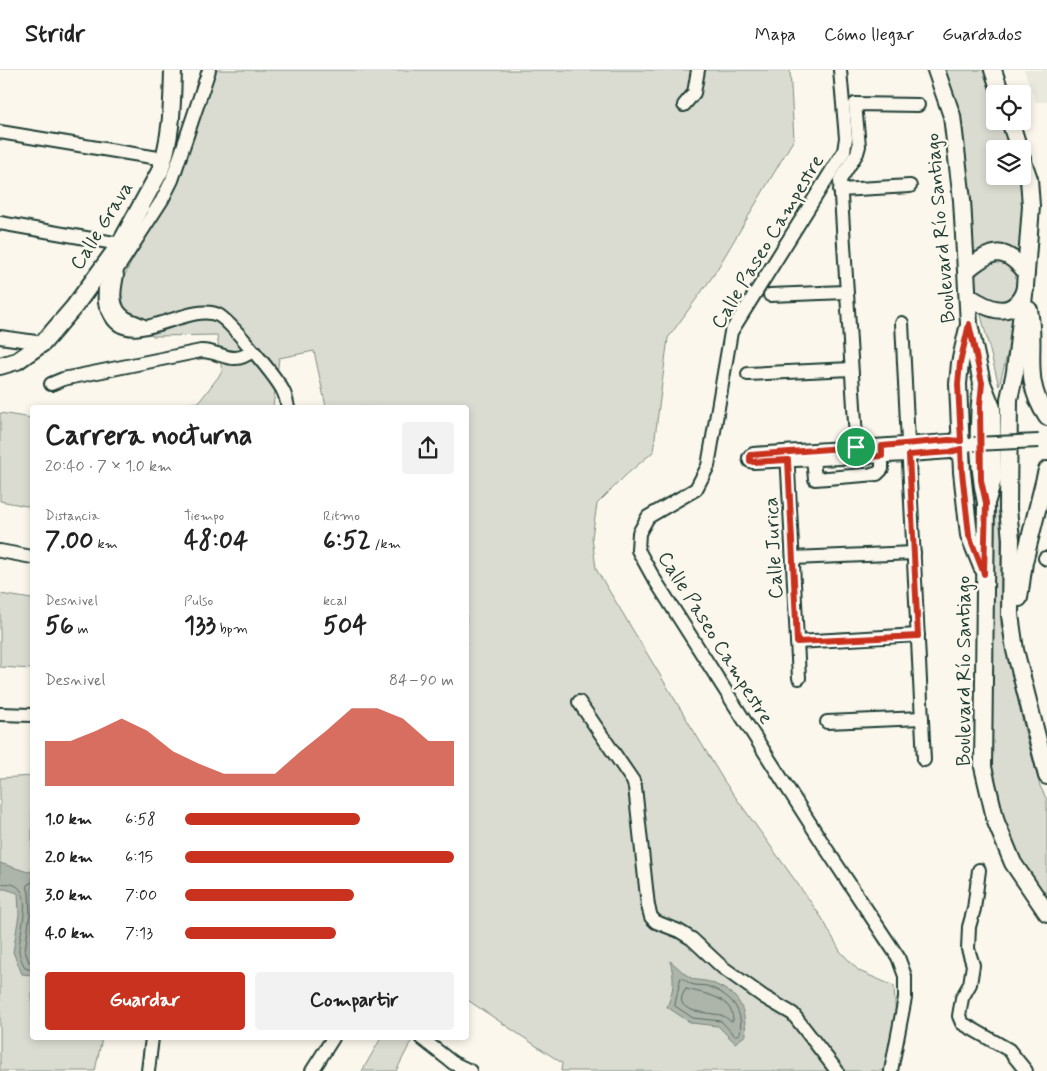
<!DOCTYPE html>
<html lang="es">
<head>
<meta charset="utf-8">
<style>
  body { margin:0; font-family:Mynerve,sans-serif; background:#f2f2f2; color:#222; height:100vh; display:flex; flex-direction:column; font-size:19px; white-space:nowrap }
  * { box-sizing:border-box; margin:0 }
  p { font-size:16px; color:#767676 }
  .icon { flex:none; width:28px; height:28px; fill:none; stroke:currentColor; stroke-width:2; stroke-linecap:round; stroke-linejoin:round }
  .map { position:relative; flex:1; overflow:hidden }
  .panel { position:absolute; left:30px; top:335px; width:439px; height:635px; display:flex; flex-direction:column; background:#fff; border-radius:5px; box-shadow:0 2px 8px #0003 }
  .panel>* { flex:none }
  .controls { position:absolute; left:986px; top:15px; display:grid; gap:10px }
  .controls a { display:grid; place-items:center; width:45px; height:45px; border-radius:5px; background:#fff; box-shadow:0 2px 8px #0003; font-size:25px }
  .pin { position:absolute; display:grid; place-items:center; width:42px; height:42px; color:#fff; margin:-21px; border:2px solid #fff; border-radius:50%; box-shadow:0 1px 5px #0007 }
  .round { display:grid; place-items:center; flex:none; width:52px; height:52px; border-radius:5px; background:#f2f2f2 }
  .summary { display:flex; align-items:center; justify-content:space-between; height:85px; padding:0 15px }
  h1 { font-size:28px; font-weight:800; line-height:38px }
  .stats { display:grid; grid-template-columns:repeat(3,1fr); gap:8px; height:85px; padding:5px 15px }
  .stats div { display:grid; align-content:center }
  .stats b { font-size:25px; font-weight:800 }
  .stats small { font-size:14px; font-weight:400 }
  .stats p { font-size:14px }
  .chart { height:140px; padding:10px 15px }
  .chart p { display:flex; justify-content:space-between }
  .chart svg { width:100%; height:90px; margin-top:5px; fill:#c8321e; opacity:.7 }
  .button { display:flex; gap:10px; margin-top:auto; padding:10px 15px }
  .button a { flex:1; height:58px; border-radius:5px; background:#c8321e; color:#fff; font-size:20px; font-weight:800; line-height:58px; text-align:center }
  .button a+a { background:#f2f2f2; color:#222 }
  ul { padding:0 15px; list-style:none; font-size:16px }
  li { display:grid; grid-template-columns:80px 60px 1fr; align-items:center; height:38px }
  li i { height:12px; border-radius:6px; background:#c8321e }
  header { display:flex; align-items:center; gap:30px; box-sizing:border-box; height:70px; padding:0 25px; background:#fff; border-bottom:1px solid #e0e0e0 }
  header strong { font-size:24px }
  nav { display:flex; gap:28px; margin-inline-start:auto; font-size:18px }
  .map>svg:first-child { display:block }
  .built { fill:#eae9de }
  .green { fill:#dbdcd1; stroke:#7d8c82 }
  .water { fill:#adb4aa; stroke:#74847b }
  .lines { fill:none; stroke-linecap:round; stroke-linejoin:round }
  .shore { stroke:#586d63; stroke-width:1 }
  .minor-casing { stroke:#1f3d34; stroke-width:16 }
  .major-casing { stroke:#1f3d34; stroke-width:20 }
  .minor { stroke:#fbf7ec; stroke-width:12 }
  .major { stroke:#fbf7ec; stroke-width:16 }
  .minor-bridge-casing { stroke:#1f3d34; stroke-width:16; stroke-linecap:butt }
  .minor-bridge { stroke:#fbf7ec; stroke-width:12 }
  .route-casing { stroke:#fff; stroke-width:10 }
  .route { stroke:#c8321e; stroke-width:6 }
  .labels { text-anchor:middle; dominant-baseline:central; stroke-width:5; stroke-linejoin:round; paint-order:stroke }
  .street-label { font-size:20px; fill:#1f3d34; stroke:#fbf7ec }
</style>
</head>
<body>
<header>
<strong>Stridr</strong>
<nav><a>Mapa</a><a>Cómo llegar</a><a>Guardados</a></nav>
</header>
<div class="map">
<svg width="1047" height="1001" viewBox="0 0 1047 1001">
  <rect width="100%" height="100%" fill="#fbf7ec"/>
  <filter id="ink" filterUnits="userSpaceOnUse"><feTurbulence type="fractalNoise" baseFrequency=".02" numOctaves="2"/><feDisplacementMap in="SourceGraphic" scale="10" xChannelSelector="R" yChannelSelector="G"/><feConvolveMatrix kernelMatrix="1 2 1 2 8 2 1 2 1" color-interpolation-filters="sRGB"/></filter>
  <g filter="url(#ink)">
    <path class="built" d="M1024,0H1047V32H1036Z"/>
    <g class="green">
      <path d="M215,0H790L794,69L713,206L668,268L653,382L626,405L597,434L592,467L596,499L724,711L822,848L840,881L859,901L894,916L896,952L887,1001H561L562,993L466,929V338L326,337L314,281L279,288L273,337H161L199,332L222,302L217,265L153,266L124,238L120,215L194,68Z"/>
      <path d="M942,0H985L995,27V51H1004L1011,79H995V106H1018L1024,129L1020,187H971Z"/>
      <circle cx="996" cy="211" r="21"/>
      <path d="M980,241L1015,242L1014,259L999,316Z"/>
      <path d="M0,343L32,348V437L0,431Z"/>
      <path d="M996,423L1001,424V555L1025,662L1040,716L1047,730V832L1013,782L999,740L990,696L991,479Z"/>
      <path d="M0,524L32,529V599L0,597Z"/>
      <path d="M32,706V968H102L95,1001H0V708Z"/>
      <path d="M381,968H413L396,1001H362Z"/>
    </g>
    <g class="water">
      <path d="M0,793L28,802L32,801V905L22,904L13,882L19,844L18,823L5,819H0Z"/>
      <path d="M670,891C677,896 684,904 691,908C696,911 704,910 710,912C740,925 744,933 746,965L735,973L718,956L691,953L667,937C674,919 675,910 670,891Z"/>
    </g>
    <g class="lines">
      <g class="shore">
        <path d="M32,812L27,815L29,823L30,844L25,881L29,892L32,893"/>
        <path d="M0,814C40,808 19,859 19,880C19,886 23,893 25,898L32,900"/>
        <path d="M681,908C685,909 687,912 691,914C696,916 702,915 707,916C729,924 744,938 740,963L735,966L721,951L693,948L675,936Z"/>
        <path d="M686,919C704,924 733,926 733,951H730C727,948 724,946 720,945C707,942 668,943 686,919Z"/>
      </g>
      <defs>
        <g id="minor">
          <path d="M209,0L172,110L162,130L105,218C104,233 104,233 111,246C130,281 189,231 218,245C229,250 279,310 284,323C286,327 287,333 288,338"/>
          <path d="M840,0L846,68L844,81L731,262L708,396L696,419L648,447L639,463L638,480L653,507L827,780L898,887L905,906V928L891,1001"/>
          <path d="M684,35L694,23L698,0"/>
          <path d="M0,62L164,89"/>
          <path d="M840,120L910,116"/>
          <path d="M0,153L120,174"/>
          <path d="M117,205C114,220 110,238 126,248C132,251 138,253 144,256"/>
          <path d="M770,225L846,222"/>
          <path d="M902,253L924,690"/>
          <path d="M0,267L43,273"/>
          <path d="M748,304L851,299"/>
          <path d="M51,314L63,309L201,281C222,281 232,297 252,281"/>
          <path d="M967,375L961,379L950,382L909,385L753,392L750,391L749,388L753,384L949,371H961L968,375"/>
          <path d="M787,382L799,608"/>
          <path d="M857,385L840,110L857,83L859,76L855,34L918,35"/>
          <path d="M813,389L815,409L877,404L882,399V378"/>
          <path d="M0,481L32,487"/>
          <path d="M793,488L914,483"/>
          <path d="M1045,488L1047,489"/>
          <path d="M797,572L918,565"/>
          <path d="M579,632L633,711L635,717L648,836L651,847L656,852L679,861L692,869L722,897L764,927L793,944L837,1001"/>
          <path d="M0,644L32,645"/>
          <path d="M827,652L922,648"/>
          <path d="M979,800L974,839L969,857L968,879L973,895L970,914L962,928L959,946L962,953L1009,980L1026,1001"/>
          <path d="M421,968L453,993L470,1001"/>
          <path d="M148,1001L152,968"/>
          <path d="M312,1001L333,968"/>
        </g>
        <g id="major">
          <path d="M936,0L952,46L962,130L969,254L982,313L992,338L993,409L987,430"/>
          <path d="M993,0L1001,24"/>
          <path d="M1010,51L1019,79"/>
          <path d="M1022,89L1029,109L1031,136L1025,216L1015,302L1009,329L1008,439L1011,469L1010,545L1015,580L1047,706"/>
          <path d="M967,200C992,179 1004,176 1026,202"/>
          <path d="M968,226C989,240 1014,251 1025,219"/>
          <path d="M1029,240C1037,281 1021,308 1047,347"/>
          <path d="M968,258L960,293L958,314L962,402L969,465L982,497"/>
          <path d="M0,296L17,291L43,273L74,237L120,174L160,101C172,66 172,37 173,0"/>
          <path d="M982,313C977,352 978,395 986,433L983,697L996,752L1013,793L1047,843"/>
          <path d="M1019,528L1024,492L1047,400"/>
        </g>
      </defs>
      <use href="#minor" class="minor-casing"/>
      <use href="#major" class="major-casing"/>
      <use href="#minor" class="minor"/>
      <use href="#major" class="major"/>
      <defs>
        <path id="minor-bridge" d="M974,374L1039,371"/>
      </defs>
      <use href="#minor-bridge" class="minor-bridge-casing"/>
      <use href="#minor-bridge" class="minor-bridge"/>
    </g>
  </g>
  <g class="lines" filter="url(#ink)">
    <defs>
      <path id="route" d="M969,254L982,313L980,335L981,410L986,433L984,504L969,465L962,402L961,379L950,382L909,385L918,566L797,572L788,390L753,392L750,391V385L856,377L857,388L882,386V376L949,370L961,371L958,314L960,293Z"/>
    </defs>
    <use href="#route" class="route-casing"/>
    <use href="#route" class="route"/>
  </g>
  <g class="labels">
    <g class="street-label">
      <text transform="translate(102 156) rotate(-58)">Calle Grava</text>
      <text transform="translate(941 158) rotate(-95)">Boulevard Río Santiago</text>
      <text transform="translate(768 172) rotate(-59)">Calle Paseo Campestre</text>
      <text transform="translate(774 478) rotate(-93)">Calle Jurica</text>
      <text transform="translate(715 568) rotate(58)">Calle Paseo Campestre</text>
      <text transform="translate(964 601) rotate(-90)">Boulevard Río Santiago</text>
    </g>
  </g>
</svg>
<div class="controls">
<a><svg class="icon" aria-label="locate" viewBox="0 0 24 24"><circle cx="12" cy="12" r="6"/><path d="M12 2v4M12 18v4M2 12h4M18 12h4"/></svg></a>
<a><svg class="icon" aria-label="layers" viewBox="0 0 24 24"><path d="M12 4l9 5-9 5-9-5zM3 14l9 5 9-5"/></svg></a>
</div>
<div class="pin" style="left:856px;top:377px;background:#1e9e55"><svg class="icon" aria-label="arrive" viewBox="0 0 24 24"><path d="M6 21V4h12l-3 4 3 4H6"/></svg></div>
<section class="panel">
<div class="summary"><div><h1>Carrera nocturna</h1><p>20:40 · 7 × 1.0 km</p></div><a class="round"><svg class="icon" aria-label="share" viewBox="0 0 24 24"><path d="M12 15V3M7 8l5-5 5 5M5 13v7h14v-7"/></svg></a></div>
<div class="stats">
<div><p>Distancia</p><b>7.00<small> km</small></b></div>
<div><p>Tiempo</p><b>48:04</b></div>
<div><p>Ritmo</p><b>6:52<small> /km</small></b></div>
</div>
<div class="stats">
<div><p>Desnivel</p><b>56<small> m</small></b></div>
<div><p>Pulso</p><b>133<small> bpm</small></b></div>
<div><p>kcal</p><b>504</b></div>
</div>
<div class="chart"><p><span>Desnivel</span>84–90 m</p>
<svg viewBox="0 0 160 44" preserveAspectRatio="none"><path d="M0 44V22L10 22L20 17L30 11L40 17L50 27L60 33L70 38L80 38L90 38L100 27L110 17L120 6L130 6L140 11L150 22L160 22V44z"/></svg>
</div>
<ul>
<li><b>1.0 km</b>6:58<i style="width:65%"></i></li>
<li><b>2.0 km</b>6:15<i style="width:100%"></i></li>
<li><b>3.0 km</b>7:00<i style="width:63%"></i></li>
<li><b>4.0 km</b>7:13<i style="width:56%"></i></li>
</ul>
<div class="button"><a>Guardar</a><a>Compartir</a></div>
</section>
</div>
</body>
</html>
